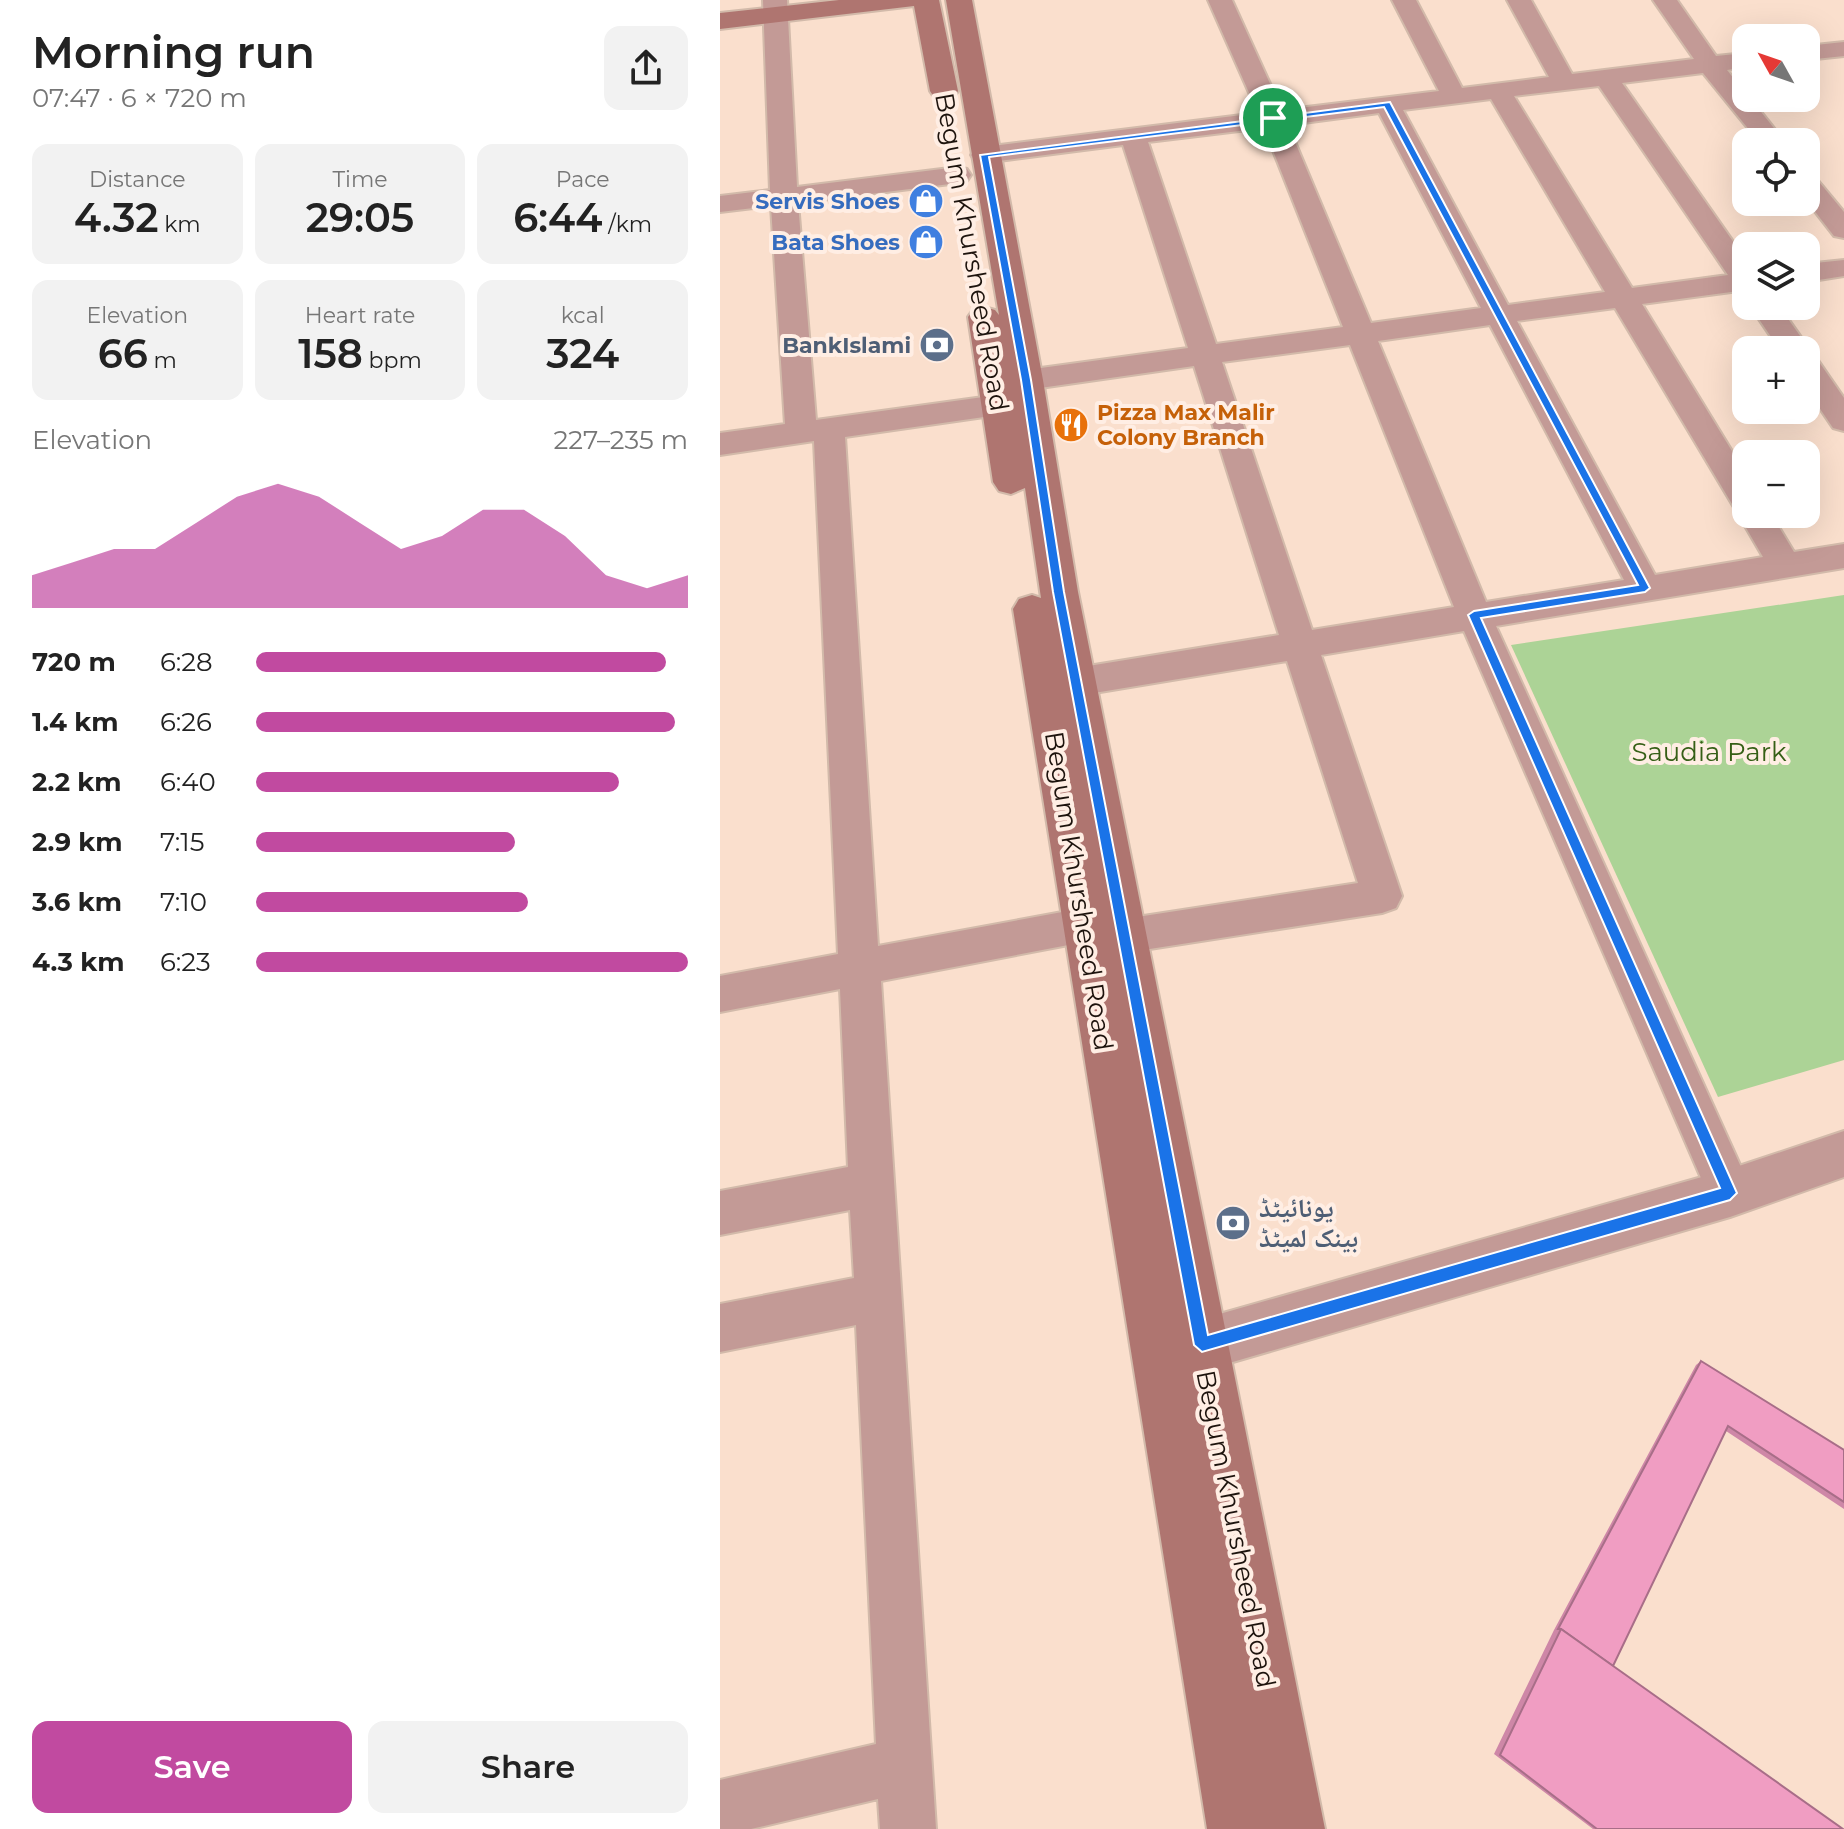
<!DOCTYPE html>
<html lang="en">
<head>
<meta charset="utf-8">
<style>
  body { margin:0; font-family:Montserrat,"Noto Naskh Arabic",sans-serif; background:#f2f2f2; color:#222; height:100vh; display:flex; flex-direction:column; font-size:30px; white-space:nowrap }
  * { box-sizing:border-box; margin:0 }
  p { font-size:26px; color:#767676 }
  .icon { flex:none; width:44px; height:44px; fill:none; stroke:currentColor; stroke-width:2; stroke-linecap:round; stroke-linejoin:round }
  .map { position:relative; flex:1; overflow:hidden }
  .panel { display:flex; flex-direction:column; background:#fff; width:720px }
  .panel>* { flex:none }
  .needle { width:52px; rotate:310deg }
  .buttons { position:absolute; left:1012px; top:24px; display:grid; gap:16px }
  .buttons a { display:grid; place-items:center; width:88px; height:88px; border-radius:16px; background:#fff; box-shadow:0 8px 32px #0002; font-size:40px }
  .pin { position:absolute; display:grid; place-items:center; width:68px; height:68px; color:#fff; margin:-34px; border:4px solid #fff; border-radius:50%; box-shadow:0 2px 8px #0007 }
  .round { display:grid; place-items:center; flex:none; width:84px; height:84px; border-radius:16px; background:#f2f2f2 }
  .overview { display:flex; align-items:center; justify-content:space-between; height:136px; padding:0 32px }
  h1 { font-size:44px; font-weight:600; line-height:60px }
  .metrics { display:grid; grid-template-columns:repeat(3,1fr); gap:12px; height:136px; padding:8px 32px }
  .metrics div { display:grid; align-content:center; border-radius:16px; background:#f2f2f2; text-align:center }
  .metrics b { font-size:40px; font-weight:600 }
  .metrics small { font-size:22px; font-weight:400 }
  .metrics p { font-size:22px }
  .chart { height:224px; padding:16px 32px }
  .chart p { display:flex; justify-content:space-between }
  .chart svg { width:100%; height:144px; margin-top:8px; fill:#c14aa0; opacity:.7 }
  .button { display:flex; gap:16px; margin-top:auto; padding:16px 32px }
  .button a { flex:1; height:92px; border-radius:16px; background:#c14aa0; color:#fff; font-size:32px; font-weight:600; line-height:92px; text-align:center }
  .button a+a { background:#f2f2f2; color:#222 }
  ul { padding:0 32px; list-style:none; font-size:26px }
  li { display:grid; grid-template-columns:128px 96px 1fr; align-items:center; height:60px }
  li i { height:20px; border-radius:10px; background:#c14aa0 }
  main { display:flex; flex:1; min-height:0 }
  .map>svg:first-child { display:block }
  .green { fill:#acd396 }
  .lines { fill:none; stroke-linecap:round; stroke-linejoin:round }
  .minor-casing { stroke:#d2baaa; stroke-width:4 }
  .tertiary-casing { stroke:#d2baaa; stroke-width:4 }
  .secondary-casing { stroke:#d2baaa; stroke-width:4 }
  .minor { fill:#c39a96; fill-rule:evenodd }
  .tertiary { fill:#c39a96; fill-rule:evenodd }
  .secondary { fill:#af7570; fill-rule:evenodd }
  .wall { fill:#ce87a7 }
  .building { fill:#f09dc2; stroke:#a86e88; stroke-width:2 }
  .route { fill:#1a73e8; stroke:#fff; stroke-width:2; fill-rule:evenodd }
  .labels { text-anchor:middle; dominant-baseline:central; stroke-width:8; stroke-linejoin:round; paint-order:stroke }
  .far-shop-label { font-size:22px; font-weight:bold; fill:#366cbe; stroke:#ffeee4; text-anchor:end }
  .far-service-label { font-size:22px; font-weight:bold; fill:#4e5e75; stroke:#ffeee4; text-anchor:end }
  .far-food-label { font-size:22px; font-weight:bold; fill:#c56008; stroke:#ffeee4; text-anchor:start }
  .street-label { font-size:26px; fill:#1d130d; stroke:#ffeee4 }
  .park-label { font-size:26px; fill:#365f16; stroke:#ffeee4 }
  .service-label { font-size:26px; font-weight:bold; fill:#4e5e75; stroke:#ffeee4; text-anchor:start }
</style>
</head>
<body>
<main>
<section class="panel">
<div class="overview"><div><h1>Morning run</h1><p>07:47 · 6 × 720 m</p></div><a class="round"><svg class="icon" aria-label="share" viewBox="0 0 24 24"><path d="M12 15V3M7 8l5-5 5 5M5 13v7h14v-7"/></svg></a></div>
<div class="metrics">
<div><p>Distance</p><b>4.32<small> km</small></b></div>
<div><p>Time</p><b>29:05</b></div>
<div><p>Pace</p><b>6:44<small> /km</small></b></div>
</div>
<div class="metrics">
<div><p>Elevation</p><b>66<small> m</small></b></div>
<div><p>Heart rate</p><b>158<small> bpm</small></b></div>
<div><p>kcal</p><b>324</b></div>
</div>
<div class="chart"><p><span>Elevation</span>227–235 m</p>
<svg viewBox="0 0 160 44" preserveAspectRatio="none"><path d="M0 44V34L10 30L20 26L30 26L40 18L50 10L60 6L70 10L80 18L90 26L100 22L110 14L120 14L130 22L140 34L150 38L160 34V44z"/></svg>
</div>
<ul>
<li><b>720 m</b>6:28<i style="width:95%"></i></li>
<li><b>1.4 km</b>6:26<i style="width:97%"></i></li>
<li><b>2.2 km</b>6:40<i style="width:84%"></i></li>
<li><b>2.9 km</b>7:15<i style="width:60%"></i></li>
<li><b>3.6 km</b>7:10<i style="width:63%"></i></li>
<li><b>4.3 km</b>6:23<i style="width:100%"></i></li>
</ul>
<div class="button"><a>Save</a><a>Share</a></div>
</section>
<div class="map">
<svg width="1124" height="1829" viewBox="0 0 1124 1829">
  <rect width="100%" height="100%" fill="#fadfcd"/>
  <path class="green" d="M1124,595V1060L998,1097L791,645Z"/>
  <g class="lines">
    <defs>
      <g id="minor">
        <path d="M43,0H67L77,187L238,167L247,169L251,175L247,181L238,183L78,203L96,420L278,395L289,398L293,405L289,412L278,415L125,437L158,946L364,908L378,913L384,925L378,937L364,942L161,981L216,1829H160L158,1799L31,1829H0V1780L156,1744L136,1325L0,1352V1304L134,1278L130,1210L0,1235V1191L128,1167L120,989L0,1012V976L118,954L94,441L0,455V433L65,424L51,206L0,212V196L50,190Z"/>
        <path d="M488,0H512L562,110L719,91L672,0H696L742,88L829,77L787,0H811L852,74L974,59L933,0H957L996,56L1026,53V67L1007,70L1026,94V98H1030L1065,142H1039L983,73L902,83L1026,260V290L922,304L1026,474V514H1051L1074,552L1124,544V568L776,626L1026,1178L1033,1193L1026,1208L1010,1215L994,1208L744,631L601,655L682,896L676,908L662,913L404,953L390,948L384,936L390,924L404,919L638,883L567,661L356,696L343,692L338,682L343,672L356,668L559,635L474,366L306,390L295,387L291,380L295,373L306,370L468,348L403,145L264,163L255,161L251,155L255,149L264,147L538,113ZM879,86L1008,275L912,288L794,96ZM771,99L885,292L788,305L683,110ZM659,113L761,308L651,323L568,125ZM544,128L623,327L496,344L428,142ZM895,308L1015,509L1020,510L1018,514L1043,557L935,575L797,321ZM770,325L904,580L766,602L658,341ZM630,345L734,607L592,630L502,362Z"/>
        <path d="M1124,42V56L1086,60V46Z"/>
        <path d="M1086,175L1095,177L1124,212V238L1114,236L1086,200Z"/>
        <path d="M1124,260V276L1086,282V264Z"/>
        <path d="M1030,306H1059L1090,350L1086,356V350H1060Z"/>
        <path d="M1086,356L1097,359L1124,398V431L1113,428L1086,388Z"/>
      </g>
      <path id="tertiary" d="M1124,1131V1177L1010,1217L482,1371L463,1364L456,1345L463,1326L482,1319L1010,1169Z"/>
      <g id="secondary">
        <path d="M119,0H219L238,91L234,97L224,99L214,97L210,91L194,6L0,29V13Z"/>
        <path d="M226,0H252L323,380L358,592L605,1829H487L293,609L299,599L312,595L321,598L305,488L291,494L279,491L273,482L248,317L253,310L264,307L275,310L279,315Z"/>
      </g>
    </defs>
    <use href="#minor" class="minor-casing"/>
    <use href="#tertiary" class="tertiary-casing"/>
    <use href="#secondary" class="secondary-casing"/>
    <use href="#minor" class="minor"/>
    <use href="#tertiary" class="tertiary"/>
    <use href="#secondary" class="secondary"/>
  </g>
  <path class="wall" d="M981,1361L1124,1450V1509L1006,1431L893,1666L1123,1829H873L774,1754L834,1630L976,1365Z"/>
  <g class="building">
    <path d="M981,1361L1124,1450V1502L1008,1426L893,1666L841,1629H838Z"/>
    <path d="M841,1629L1123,1829H877L780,1755Z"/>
  </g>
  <path class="route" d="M670,102L930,588L925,592L761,618L1017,1193L1010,1200L482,1352L474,1345L333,592L301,380L260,155ZM664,107L918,585L754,611L748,615L1000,1188L488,1335L344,592L311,380L269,157Z"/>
  <defs>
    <symbol id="shop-disc" viewBox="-11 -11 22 22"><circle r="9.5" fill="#3f7fe0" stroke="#ffeee4"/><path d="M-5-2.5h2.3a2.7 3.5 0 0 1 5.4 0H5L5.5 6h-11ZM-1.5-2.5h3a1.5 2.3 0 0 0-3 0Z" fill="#fff"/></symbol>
    <symbol id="bank-disc" viewBox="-11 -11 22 22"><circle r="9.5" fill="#5c6f8a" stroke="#ffeee4"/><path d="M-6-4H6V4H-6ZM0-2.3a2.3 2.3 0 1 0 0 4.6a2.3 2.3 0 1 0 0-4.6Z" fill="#fff"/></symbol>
    <symbol id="restaurant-disc" viewBox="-11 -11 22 22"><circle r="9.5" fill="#e8710a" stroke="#ffeee4"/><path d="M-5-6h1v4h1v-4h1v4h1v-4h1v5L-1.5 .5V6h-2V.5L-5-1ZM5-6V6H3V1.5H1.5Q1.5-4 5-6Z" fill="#fff"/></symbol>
  </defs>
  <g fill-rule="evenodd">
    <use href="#shop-disc" x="186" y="181" width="40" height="40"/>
    <use href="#shop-disc" x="186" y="222" width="40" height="40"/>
    <use href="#bank-disc" x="197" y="325" width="40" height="40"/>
    <use href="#restaurant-disc" x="331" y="405" width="40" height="40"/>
    <use href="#bank-disc" x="493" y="1203" width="40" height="40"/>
  </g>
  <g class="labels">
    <g class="far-shop-label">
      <text x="180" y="201">Servis Shoes</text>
      <text x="180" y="242">Bata Shoes</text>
    </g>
    <g class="far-service-label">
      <text x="191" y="345">BankIslami</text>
    </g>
    <g class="far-food-label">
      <text x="377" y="412">Pizza Max Malir<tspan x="377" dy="25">Colony Branch</tspan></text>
    </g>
    <g class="street-label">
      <text transform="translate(252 252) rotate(80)">Begum Khursheed Road</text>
      <text transform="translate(359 891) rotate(81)">Begum Khursheed Road</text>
      <text transform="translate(516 1529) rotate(79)">Begum Khursheed Road</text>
    </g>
    <g class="park-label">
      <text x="989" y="752">Saudia Park</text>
    </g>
    <g class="service-label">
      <text x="539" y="1208">یونائیٹڈ<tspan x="539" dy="30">بینک لمیٹڈ</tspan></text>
    </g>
  </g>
</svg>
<div class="buttons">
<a><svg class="needle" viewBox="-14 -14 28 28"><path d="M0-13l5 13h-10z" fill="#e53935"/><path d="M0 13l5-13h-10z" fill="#767676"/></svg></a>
<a><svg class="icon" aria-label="locate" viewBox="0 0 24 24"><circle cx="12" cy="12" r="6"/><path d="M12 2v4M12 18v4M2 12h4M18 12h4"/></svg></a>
<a><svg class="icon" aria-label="layers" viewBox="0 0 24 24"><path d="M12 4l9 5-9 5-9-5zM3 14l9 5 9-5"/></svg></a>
<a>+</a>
<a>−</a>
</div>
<div class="pin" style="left:553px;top:118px;background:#1e9e55"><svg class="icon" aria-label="arrive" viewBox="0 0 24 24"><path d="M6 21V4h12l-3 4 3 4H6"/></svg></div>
</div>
</main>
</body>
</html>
